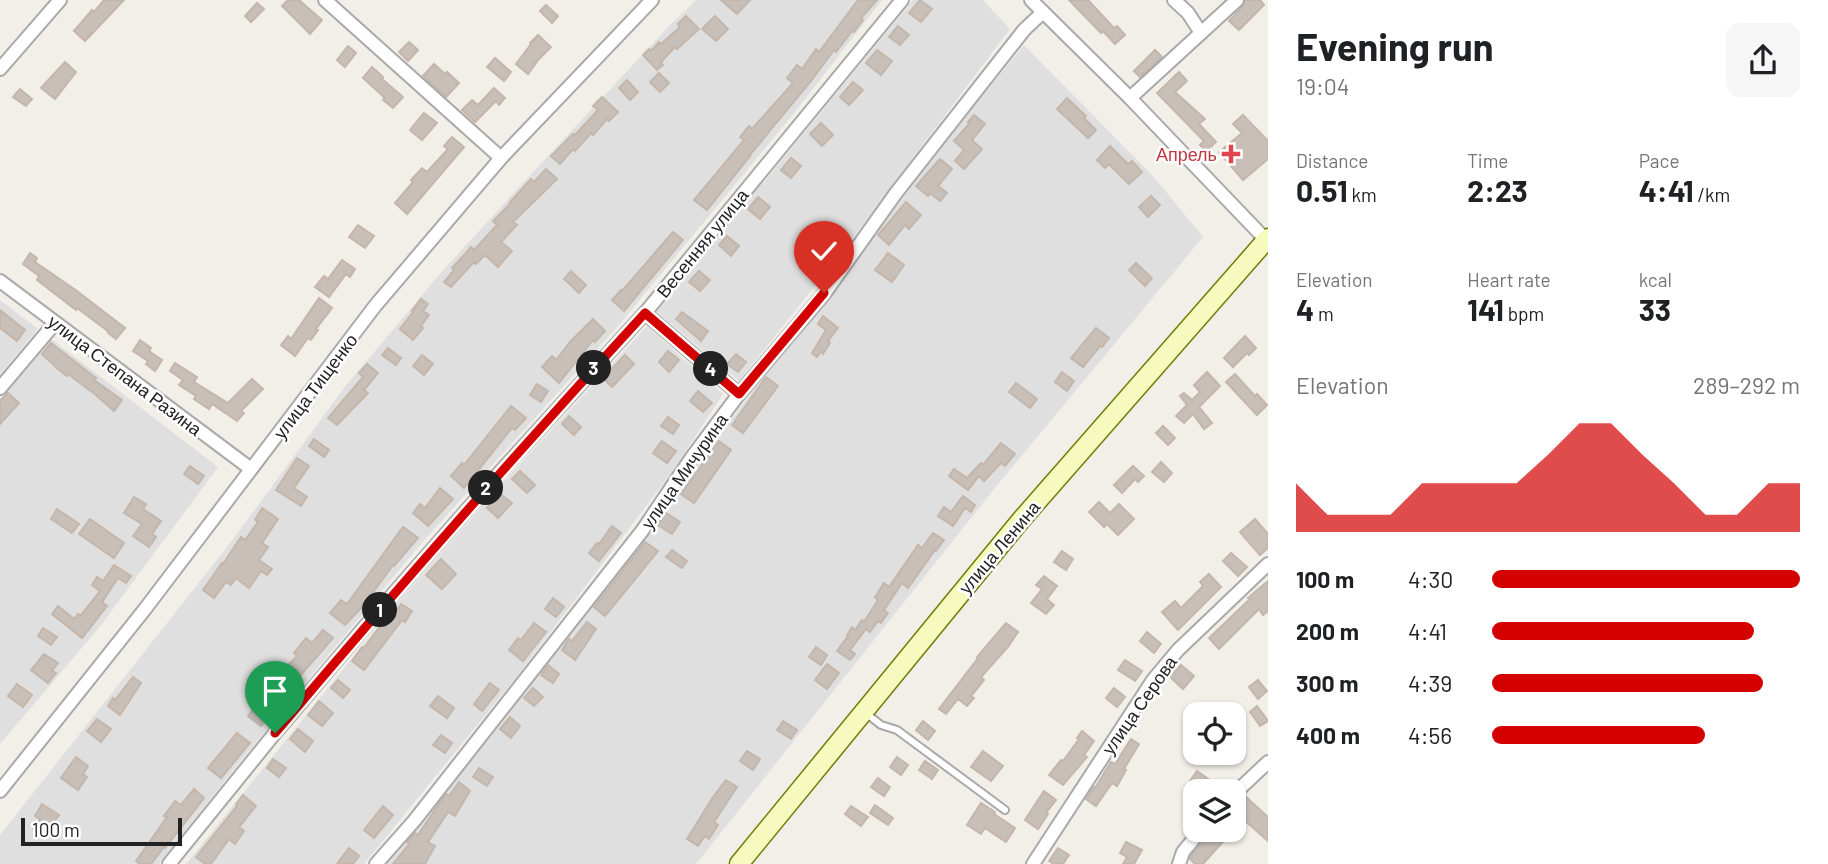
<!DOCTYPE html>
<html lang="en">
<head>
<meta charset="utf-8">
<style>
  body { margin:0; font-family:Barlow,sans-serif; background:#f6f6f6; color:#202124; height:100vh; display:flex; flex-direction:column; font-size:26px; white-space:nowrap }
  * { box-sizing:border-box; margin:0 }
  p { font-size:23px; color:#757577 }
  .icon { flex:none; width:38px; height:38px; fill:none; stroke:currentColor; stroke-width:2; stroke-linecap:round; stroke-linejoin:round }
  .map { position:relative; flex:1; overflow:hidden }
  .drawer { display:flex; flex-direction:column; background:#fff; width:560px }
  .drawer>* { flex:none }
  .tools { position:absolute; left:1183px; top:702px; display:grid; gap:14px }
  .tools a { display:grid; place-items:center; width:63px; height:63px; border-radius:14px; background:#fff; box-shadow:0 2px 5px #0004; font-size:35px }
  .scale { position:absolute; left:21px; bottom:18px; width:161px; box-sizing:border-box; padding-left:7px; border:4px solid #222; border-top:0; font-size:19px; line-height:24px; white-space:nowrap; color:#222; -webkit-text-stroke:5px #fff; paint-order:stroke }
  .pin { position:absolute; display:grid; place-items:center; width:60px; height:60px; color:#fff; margin:-72px -30px; border-radius:50% 50% 50% 0; rotate:-45deg; box-shadow:0 0 7px #0007 }
  .pin .icon { rotate:45deg }
  .km { position:absolute; width:35px; height:35px; margin:-18px; border-radius:50%; background:#222; color:#fff; font-size:19px; line-height:35px; text-align:center }
  .round { display:grid; place-items:center; flex:none; width:74px; height:74px; border-radius:14px; background:#f6f6f6 }
  .overview { display:flex; align-items:center; justify-content:space-between; height:119px; padding:0 28px }
  h1 { font-size:38px; font-weight:700; line-height:52px }
  .metrics { display:grid; grid-template-columns:repeat(3,1fr); gap:10px; height:119px; padding:7px 28px }
  .metrics div { display:grid; align-content:center }
  .metrics b { font-size:30px; font-weight:700 }
  .metrics small { font-size:19px; font-weight:400 }
  .metrics p { font-size:19px }
  .chart { height:196px; padding:14px 28px }
  .chart p { display:flex; justify-content:space-between }
  .chart svg { width:100%; height:126px; margin-top:7px; fill:#d40000; opacity:.7 }
  ul { padding:0 28px; list-style:none; font-size:23px }
  li { display:grid; grid-template-columns:112px 84px 1fr; align-items:center; height:52px }
  li i { height:18px; border-radius:9px; background:#d40000 }
  main { display:flex; flex:1; min-height:0 }
  .map>svg:first-child { display:block }
  .residential { fill:#e0dfdf }
  .building { fill:#c7bfb8; stroke:#c4b6ab; stroke-width:2 }
  .lines { fill:none; stroke-linecap:round; stroke-linejoin:round }
  .lane-casing { stroke:#a9a9a9; stroke-width:10 }
  .street-casing { stroke:#a9a9a9; stroke-width:16 }
  .secondary-casing { stroke:#707d05; stroke-width:21 }
  .lane { stroke:#fff; stroke-width:6 }
  .street { stroke:#fff; stroke-width:12 }
  .secondary { stroke:#f7fabf; stroke-width:18 }
  .route-casing { stroke:#fff; stroke-width:14 }
  .route { stroke:#d40000; stroke-width:9 }
  .health-dot { fill:#e0444e; stroke:#fff; stroke-width:2.5 }
  .labels { text-anchor:middle; dominant-baseline:central; stroke-width:5; stroke-linejoin:round; paint-order:stroke }
  .health-label { font-size:18px; fill:#be3a42; stroke:#fff; text-anchor:end }
  .street-label { font-size:18px; fill:#222; stroke:#fff }
</style>
</head>
<body>
<main>
<div class="map">
<svg width="1268" height="864" viewBox="0 0 1268 864">
  <rect width="100%" height="100%" fill="#f2efe9"/>
  <g class="residential">
    <path d="M696,0H882L795,112L618,326L420,545L243,758L159,864H0V835L234,538L344,388L438,276L520,186L670,25Z"/>
    <path d="M913,0H983L1010,29L849,243L739,381L657,312Z"/>
    <path d="M1024,45L1153,176L1203,237L990,494L696,864H383L467,763L589,608L754,389L836,287L949,137Z"/>
    <path d="M0,300L38,329L0,374Z"/>
    <path d="M647,326L723,394L672,472L518,675L364,864H186L386,616L508,477Z"/>
    <path d="M50,338L218,467L98,629L0,744V398Z"/>
  </g>
  <g class="building">
    <path d="M104,0H124L85,41L74,31L92,10L94,12Z"/>
    <path d="M288,0H299L322,20L310,34L282,6Z"/>
    <path d="M721,0H750L737,14Z"/>
    <path d="M858,0H877L861,18L863,20L854,32L852,31L836,52L834,50L811,81L749,156H750L707,210L694,200L744,140L740,137L749,126L752,129L793,83L787,78L797,65L802,69L816,49L819,52Z"/>
    <path d="M920,0L932,9L921,22L909,13Z"/>
    <path d="M1069,0H1088L1114,28L1117,26L1125,35L1115,44L1103,31L1101,33Z"/>
    <path d="M1246,0H1260L1264,5L1239,30L1229,21L1243,6Z"/>
    <path d="M257,3L264,9L251,22L245,16Z"/>
    <path d="M546,5L558,16L552,23L540,11Z"/>
    <path d="M686,16L699,29L677,49L675,47L661,62L663,65L657,70L643,55L649,49L651,51L659,42L661,44L680,27L678,24Z"/>
    <path d="M715,16L728,29L716,41L702,29Z"/>
    <path d="M898,26L909,35L900,45L889,37Z"/>
    <path d="M538,35L551,47L535,63H536L528,74L516,64L531,44L530,43Z"/>
    <path d="M409,42L418,50L408,61L399,52Z"/>
    <path d="M348,46L356,53L345,67L337,60Z"/>
    <path d="M877,50L892,61L881,75L866,63Z"/>
    <path d="M1155,50L1162,57L1140,77L1134,71Z"/>
    <path d="M495,58L511,72L504,81L487,67Z"/>
    <path d="M65,62L76,72L55,99L41,88Z"/>
    <path d="M434,64L445,74L447,72L459,83L446,97L423,76Z"/>
    <path d="M372,67L383,77L382,79L403,97L393,108L383,100L385,98L363,78Z"/>
    <path d="M1179,72L1187,81L1175,92L1205,119L1199,124L1216,142L1206,151L1200,145L1204,141L1157,93Z"/>
    <path d="M659,73L669,83L660,92L650,82Z"/>
    <path d="M627,80L638,92L630,100L619,88Z"/>
    <path d="M853,82L863,90L849,105L840,97Z"/>
    <path d="M494,88L505,98L499,105L496,101L475,122L462,110L472,100L478,105Z"/>
    <path d="M20,89L32,99L26,106L13,97Z"/>
    <path d="M602,97L618,112L609,121L607,119L593,135L591,133L575,151L573,149L560,164L551,156L573,134L575,135L598,110L593,106Z"/>
    <path d="M1067,98L1086,116L1084,118L1096,130L1088,138L1057,109Z"/>
    <path d="M424,113L437,123L422,140L410,130Z"/>
    <path d="M974,115L985,124L972,140L982,149L964,169L955,161L964,150L954,141L969,124L968,122Z"/>
    <path d="M1243,115L1268,141V159L1243,180L1219,152L1242,133L1233,124Z"/>
    <path d="M821,123L833,135L822,146L810,134Z"/>
    <path d="M452,137L464,147L407,214L395,203L413,182L411,180L422,168L427,172L448,149L444,146Z"/>
    <path d="M1110,146L1128,164L1132,161L1142,172L1129,184L1109,164L1105,168L1097,160Z"/>
    <path d="M791,158L801,166L791,178L781,170Z"/>
    <path d="M940,159L952,169L938,186L947,193L940,201L930,193L928,196L916,186Z"/>
    <path d="M546,169L557,179L513,222L517,225L501,242L512,251L498,267L485,255L476,264L474,262L451,287L444,282L454,270L452,268L465,254L471,247L474,250L497,225L493,221L511,203L510,202L531,179L534,182Z"/>
    <path d="M1151,196L1160,205L1148,217L1139,207Z"/>
    <path d="M758,197L770,207L760,219L748,209Z"/>
    <path d="M906,202L921,215L909,229L905,225L889,245L878,235Z"/>
    <path d="M358,225L374,236L365,248L349,237Z"/>
    <path d="M673,232L683,240L624,311L612,300L621,290L622,291Z"/>
    <path d="M727,236L739,246L731,256L719,245Z"/>
    <path d="M830,236L840,244L832,254L822,246Z"/>
    <path d="M30,253L37,258L35,262L77,291L125,328L116,339L108,333L109,332L77,308L76,310L37,280L39,276L23,264Z"/>
    <path d="M888,253L904,265L892,282L875,270Z"/>
    <path d="M809,259L820,270L813,277L802,267Z"/>
    <path d="M342,260L355,269L350,277L346,274L329,297L315,287L324,276L328,279Z"/>
    <path d="M1136,263L1152,278L1145,286L1129,270Z"/>
    <path d="M571,271L586,285L579,293L564,279Z"/>
    <path d="M699,271L710,280L700,291L689,282Z"/>
    <path d="M319,298L332,308L316,329L318,330L311,340L308,338L295,356L281,345L288,336L291,339Z"/>
    <path d="M421,299L428,304L423,311L429,315L421,326L423,328L413,340L400,329L413,312L412,311Z"/>
    <path d="M0,310L25,330L17,341L0,328Z"/>
    <path d="M682,312L708,331L701,341L676,319Z"/>
    <path d="M823,316L838,328L828,341L830,343L823,354L821,352L817,357L812,353L826,330L818,324Z"/>
    <path d="M593,319L605,331L595,342L593,340L559,383L542,367L552,356L556,360L570,342Z"/>
    <path d="M1096,328L1109,338L1102,347L1100,346L1083,367L1071,358Z"/>
    <path d="M1245,336L1256,348L1249,355L1247,353L1233,367L1224,358Z"/>
    <path d="M140,340L151,348L149,351L162,360L155,371L146,364L148,361L133,351Z"/>
    <path d="M51,343L96,378L94,380L122,400L114,411L96,395L68,374L67,376L59,370L42,354Z"/>
    <path d="M388,348L401,358L396,365L382,355Z"/>
    <path d="M668,351L679,360L669,372L659,362Z"/>
    <path d="M736,354L746,362L738,372L727,364Z"/>
    <path d="M422,355L433,364L424,375L413,366Z"/>
    <path d="M625,355L634,364L612,387L603,378Z"/>
    <path d="M175,363L197,377L194,382L228,403L252,379L263,389L241,411L244,413L237,421L212,404L209,409L194,399L196,396L179,385L183,380L170,371Z"/>
    <path d="M367,364L378,373L364,390L368,393L337,425L328,418L363,377L359,373Z"/>
    <path d="M1062,372L1074,381L1067,391L1055,382Z"/>
    <path d="M1207,372L1220,386L1199,407L1212,423L1204,429L1193,414L1184,423L1176,416L1187,405L1180,396L1184,393L1192,400L1200,392L1194,385Z"/>
    <path d="M1235,374L1255,396L1257,394L1267,405L1257,415L1226,382Z"/>
    <path d="M766,377L778,386L743,433L732,425Z"/>
    <path d="M1016,383L1037,399L1030,408L1009,392Z"/>
    <path d="M537,384L548,391L541,402L530,395Z"/>
    <path d="M698,391L712,403L703,412L690,401Z"/>
    <path d="M8,393L19,403L0,424V401Z"/>
    <path d="M511,406L526,418L515,430L512,428L464,488L451,476L462,463L464,465Z"/>
    <path d="M569,416L581,427L574,435L562,424Z"/>
    <path d="M668,417L679,425L673,434L661,426Z"/>
    <path d="M1163,426L1175,438L1168,445L1156,433Z"/>
    <path d="M314,439L329,450L324,457L309,446Z"/>
    <path d="M662,441L676,451L667,463L653,453Z"/>
    <path d="M719,441L731,450L694,503L681,494Z"/>
    <path d="M1001,443L1015,454L1005,466L1001,463L984,481L979,476L968,490L949,476L954,469L967,478L981,463L983,465Z"/>
    <path d="M297,458L309,466L294,488L307,497L301,506L276,490Z"/>
    <path d="M1161,462L1172,473L1164,482L1152,472Z"/>
    <path d="M190,466L204,476L198,484L184,474Z"/>
    <path d="M1133,466L1144,476L1138,482L1135,479L1122,493L1114,485Z"/>
    <path d="M520,471L535,485L527,493L512,479Z"/>
    <path d="M440,488L453,499L428,526L413,513L420,504L425,508Z"/>
    <path d="M499,493L512,503L498,518L487,508Z"/>
    <path d="M963,496L975,505L971,512L965,508L953,526L938,516L944,507L951,512Z"/>
    <path d="M134,497L146,504L143,509L161,521L152,534L156,537L149,547L133,536L142,524L124,513Z"/>
    <path d="M1099,502L1110,513L1119,504L1134,519L1118,535L1107,524L1104,527L1089,512Z"/>
    <path d="M262,508L278,519L262,543L268,547L259,560L272,569L267,575L261,571L249,588L236,578L231,585L226,582L214,598L203,590L222,563L223,564L241,537L245,540L258,522L255,520Z"/>
    <path d="M57,509L79,524L72,533L51,519Z"/>
    <path d="M666,513L680,522L672,534L658,525Z"/>
    <path d="M90,519L124,543L114,558L79,534Z"/>
    <path d="M1255,519L1268,534V548L1260,555L1240,532Z"/>
    <path d="M612,526L621,533L599,561L589,553L597,543L599,544Z"/>
    <path d="M403,527L418,538L394,566L393,565L363,606L345,625L330,613L341,600L347,604Z"/>
    <path d="M933,533L944,540L936,551L935,550L908,588L902,583L884,610L888,613L881,623L878,621L870,632L866,629L850,650L855,654L850,660L837,651L848,636L847,635L852,627L855,630L862,620L864,622L878,600L875,597L884,583L889,587L918,545L922,548Z"/>
    <path d="M645,542L658,551L605,616L594,607Z"/>
    <path d="M672,550L687,561L682,568L666,557Z"/>
    <path d="M1062,551L1073,559L1066,570L1054,562Z"/>
    <path d="M1231,553L1247,567L1238,576L1223,561Z"/>
    <path d="M441,559L456,574L442,589L426,575Z"/>
    <path d="M114,565L131,576L126,583L118,578L102,602L107,606L82,638L52,614L58,606L74,619L78,614L81,615L100,591L92,585L97,577L103,581Z"/>
    <path d="M1209,574L1221,587L1178,630L1162,612L1175,601L1181,608L1203,586L1200,582Z"/>
    <path d="M1044,576L1057,586L1047,599L1054,605L1046,614L1031,603L1042,589L1036,585Z"/>
    <path d="M1268,581V611L1263,615L1259,609L1219,649L1209,638L1250,599L1248,598Z"/>
    <path d="M553,598L564,607L556,617L545,609Z"/>
    <path d="M401,604L412,611L405,622L402,620L364,670L352,661L362,647L364,648L381,625L385,627Z"/>
    <path d="M587,622L596,629L575,660L562,650L569,639L572,641Z"/>
    <path d="M534,623L546,632L523,661L509,650L518,638L521,640Z"/>
    <path d="M1006,623L1018,632L1008,647L981,677L984,680L971,696L974,698L967,706L958,699L946,714L939,709L978,658L977,657Z"/>
    <path d="M43,628L57,637L51,645L38,636Z"/>
    <path d="M323,630L333,638L287,691L261,726L248,716L276,678L297,656L294,653L306,638L312,643Z"/>
    <path d="M1147,632L1161,644L1154,653L1140,641Z"/>
    <path d="M816,647L827,655L821,665L809,657Z"/>
    <path d="M44,654L58,663L52,671L56,673L48,683L31,670Z"/>
    <path d="M1125,660L1142,671L1135,681L1118,670Z"/>
    <path d="M827,664L839,673L827,689L815,680Z"/>
    <path d="M548,665L559,674L553,683L541,675Z"/>
    <path d="M1181,665L1194,676L1183,689L1170,677Z"/>
    <path d="M133,677L141,683L120,715L108,706L113,698L115,700Z"/>
    <path d="M338,680L350,690L343,698L331,688Z"/>
    <path d="M1258,680L1267,691L1258,699L1249,687Z"/>
    <path d="M490,683L499,690L482,711L474,704Z"/>
    <path d="M17,684L32,695L23,707L8,696Z"/>
    <path d="M533,688L543,697L534,706L524,698Z"/>
    <path d="M1114,688L1125,697L1117,707L1106,698Z"/>
    <path d="M438,696L454,708L447,718L430,706Z"/>
    <path d="M319,701L333,713L322,726L308,715Z"/>
    <path d="M1257,706L1268,721L1260,726L1250,712Z"/>
    <path d="M510,717L520,726L511,738L500,729Z"/>
    <path d="M97,719L111,729L101,742L87,731Z"/>
    <path d="M783,721L797,730L791,739L777,730Z"/>
    <path d="M923,721L935,731L928,740L916,730Z"/>
    <path d="M298,729L313,741L305,752L290,739Z"/>
    <path d="M1082,731L1094,741L1084,755L1087,757L1063,785L1049,775L1061,760L1063,761L1079,739L1077,738Z"/>
    <path d="M237,733L250,743L221,778L208,768Z"/>
    <path d="M441,735L452,743L445,753L433,745Z"/>
    <path d="M1131,739L1139,744L1124,769L1126,770L1117,786L1112,783L1096,806L1086,799L1094,787L1095,788L1111,762L1115,764Z"/>
    <path d="M747,751L760,759L753,770L740,761Z"/>
    <path d="M983,751L1003,766L991,781L971,767Z"/>
    <path d="M76,757L88,766L83,774L87,777L78,790L61,778Z"/>
    <path d="M897,757L908,765L901,775L890,767Z"/>
    <path d="M273,759L286,768L279,777L267,768Z"/>
    <path d="M925,761L938,770L932,779L919,770Z"/>
    <path d="M479,768L493,777L487,786L473,777Z"/>
    <path d="M1197,771L1211,781L1204,790L1190,781Z"/>
    <path d="M878,778L890,787L884,796L871,787Z"/>
    <path d="M726,780L737,787L714,822L718,825L709,839L705,836L698,846L687,839L713,797Z"/>
    <path d="M459,782L470,791L455,816L448,812L428,842L435,846L425,864H393L409,844L407,842L408,841L415,833L418,835L440,802L446,794L449,796Z"/>
    <path d="M194,789L204,798L165,848L164,847L151,864H140L136,861L167,817L164,816L175,801L181,805Z"/>
    <path d="M1044,791L1056,800L1046,813L1048,814L1038,829L1025,820Z"/>
    <path d="M243,795L256,806L239,827L244,831L235,844L229,839L211,864H205L196,857L237,806L236,804Z"/>
    <path d="M1245,796L1268,817V841L1243,819L1203,864H1195L1190,859L1191,856L1208,836L1210,830H1234V803Z"/>
    <path d="M981,803L995,812L994,814L1015,828L1006,842L985,828L981,834L967,825Z"/>
    <path d="M42,804L59,815L43,836L33,829L40,819L35,816Z"/>
    <path d="M875,805L893,818L888,825L870,813Z"/>
    <path d="M383,806L393,815L374,838L364,830Z"/>
    <path d="M851,806L868,817L861,826L845,814Z"/>
    <path d="M1126,842L1142,850L1134,864H1123L1127,857L1120,853Z"/>
    <path d="M349,848L359,856L353,864H337Z"/>
    <path d="M1058,848L1069,855L1063,864H1054L1049,861Z"/>
  </g>
  <g class="lines">
    <defs>
      <path id="lane" d="M867,714L881,725L897,730L1005,810"/>
      <g id="street">
        <path d="M325,0L501,158"/>
        <path d="M1031,0L1130,98L1268,242"/>
        <path d="M1174,0L1188,13L1201,33"/>
        <path d="M0,69L60,0"/>
        <path d="M1130,98L1237,0"/>
        <path d="M0,281L251,469"/>
        <path d="M645,313L739,394"/>
        <path d="M0,388L55,323"/>
        <path d="M0,791L145,609L375,306L501,158L652,0"/>
        <path d="M1234,794L1268,762"/>
        <path d="M169,864L275,733L374,616L501,471L645,313L902,0"/>
        <path d="M376,864L414,821L642,531L692,457L739,394L824,294L896,193L1024,30L1043,12"/>
        <path d="M1033,864L1153,680L1178,650L1268,564"/>
        <path d="M1179,864L1183,852L1201,830"/>
      </g>
      <path id="secondary" d="M739,864L1021,520L1268,238"/>
    </defs>
    <use href="#lane" class="lane-casing"/>
    <use href="#street" class="street-casing"/>
    <use href="#secondary" class="secondary-casing"/>
    <use href="#lane" class="lane"/>
    <use href="#street" class="street"/>
    <use href="#secondary" class="secondary"/>
  </g>
  <g class="lines">
    <defs>
      <path id="route" d="M275,733C396,590 519,450 645,313L739,394L824,293"/>
    </defs>
    <use href="#route" class="route-casing"/>
    <use href="#route" class="route"/>
  </g>
  <path class="health-dot" d="M1227.5 143.5h7v7h7v7h-7v7h-7v-7h-7v-7h7z"/>
  <g class="labels">
    <g class="health-label">
      <text x="1217" y="154">Апрель</text>
    </g>
    <g class="street-label">
      <text transform="translate(702 243) rotate(-51)">Весенняя улица</text>
      <text transform="translate(125 375) rotate(37)">улица Степана Разина</text>
      <text transform="translate(315 386) rotate(-53)">улица Тищенко</text>
      <text transform="translate(684 471) rotate(-55)">улица Мичурина</text>
      <text transform="translate(999 547) rotate(-50)">улица Ленина</text>
      <text transform="translate(1139 705) rotate(-55)">улица Серова</text>
    </g>
  </g>
</svg>
<div class="tools">
<a><svg class="icon" aria-label="locate" viewBox="0 0 24 24"><circle cx="12" cy="12" r="6"/><path d="M12 2v4M12 18v4M2 12h4M18 12h4"/></svg></a>
<a><svg class="icon" aria-label="layers" viewBox="0 0 24 24"><path d="M12 4l9 5-9 5-9-5zM3 14l9 5 9-5"/></svg></a>
</div>
<div class="scale">100 m</div>
<div class="pin" style="left:275px;top:733px;background:#1e9e55"><svg class="icon" aria-label="arrive" viewBox="0 0 24 24"><path d="M6 21V4h12l-3 4 3 4H6"/></svg></div>
<div class="pin" style="left:824px;top:293px;background:#d93025"><svg class="icon" aria-label="check" viewBox="0 0 24 24"><path d="M5 12l5 5 9-10"/></svg></div>
<b class="km" style="left:380px;top:610px">1</b>
<b class="km" style="left:486px;top:488px">2</b>
<b class="km" style="left:594px;top:368px">3</b>
<b class="km" style="left:711px;top:369px">4</b>
</div>
<section class="drawer">
<div class="overview"><div><h1>Evening run</h1><p>19:04</p></div><a class="round"><svg class="icon" aria-label="share" viewBox="0 0 24 24"><path d="M12 15V3M7 8l5-5 5 5M5 13v7h14v-7"/></svg></a></div>
<div class="metrics">
<div><p>Distance</p><b>0.51<small> km</small></b></div>
<div><p>Time</p><b>2:23</b></div>
<div><p>Pace</p><b>4:41<small> /km</small></b></div>
</div>
<div class="metrics">
<div><p>Elevation</p><b>4<small> m</small></b></div>
<div><p>Heart rate</p><b>141<small> bpm</small></b></div>
<div><p>kcal</p><b>33</b></div>
</div>
<div class="chart"><p><span>Elevation</span>289–292 m</p>
<svg viewBox="0 0 160 44" preserveAspectRatio="none"><path d="M0 44V27L10 38L20 38L30 38L40 27L50 27L60 27L70 27L80 17L90 6L100 6L110 17L120 27L130 38L140 38L150 27L160 27V44z"/></svg>
</div>
<ul>
<li><b>100 m</b>4:30<i style="width:100%"></i></li>
<li><b>200 m</b>4:41<i style="width:85%"></i></li>
<li><b>300 m</b>4:39<i style="width:88%"></i></li>
<li><b>400 m</b>4:56<i style="width:69%"></i></li>
</ul>
</section>
</main>
</body>
</html>
